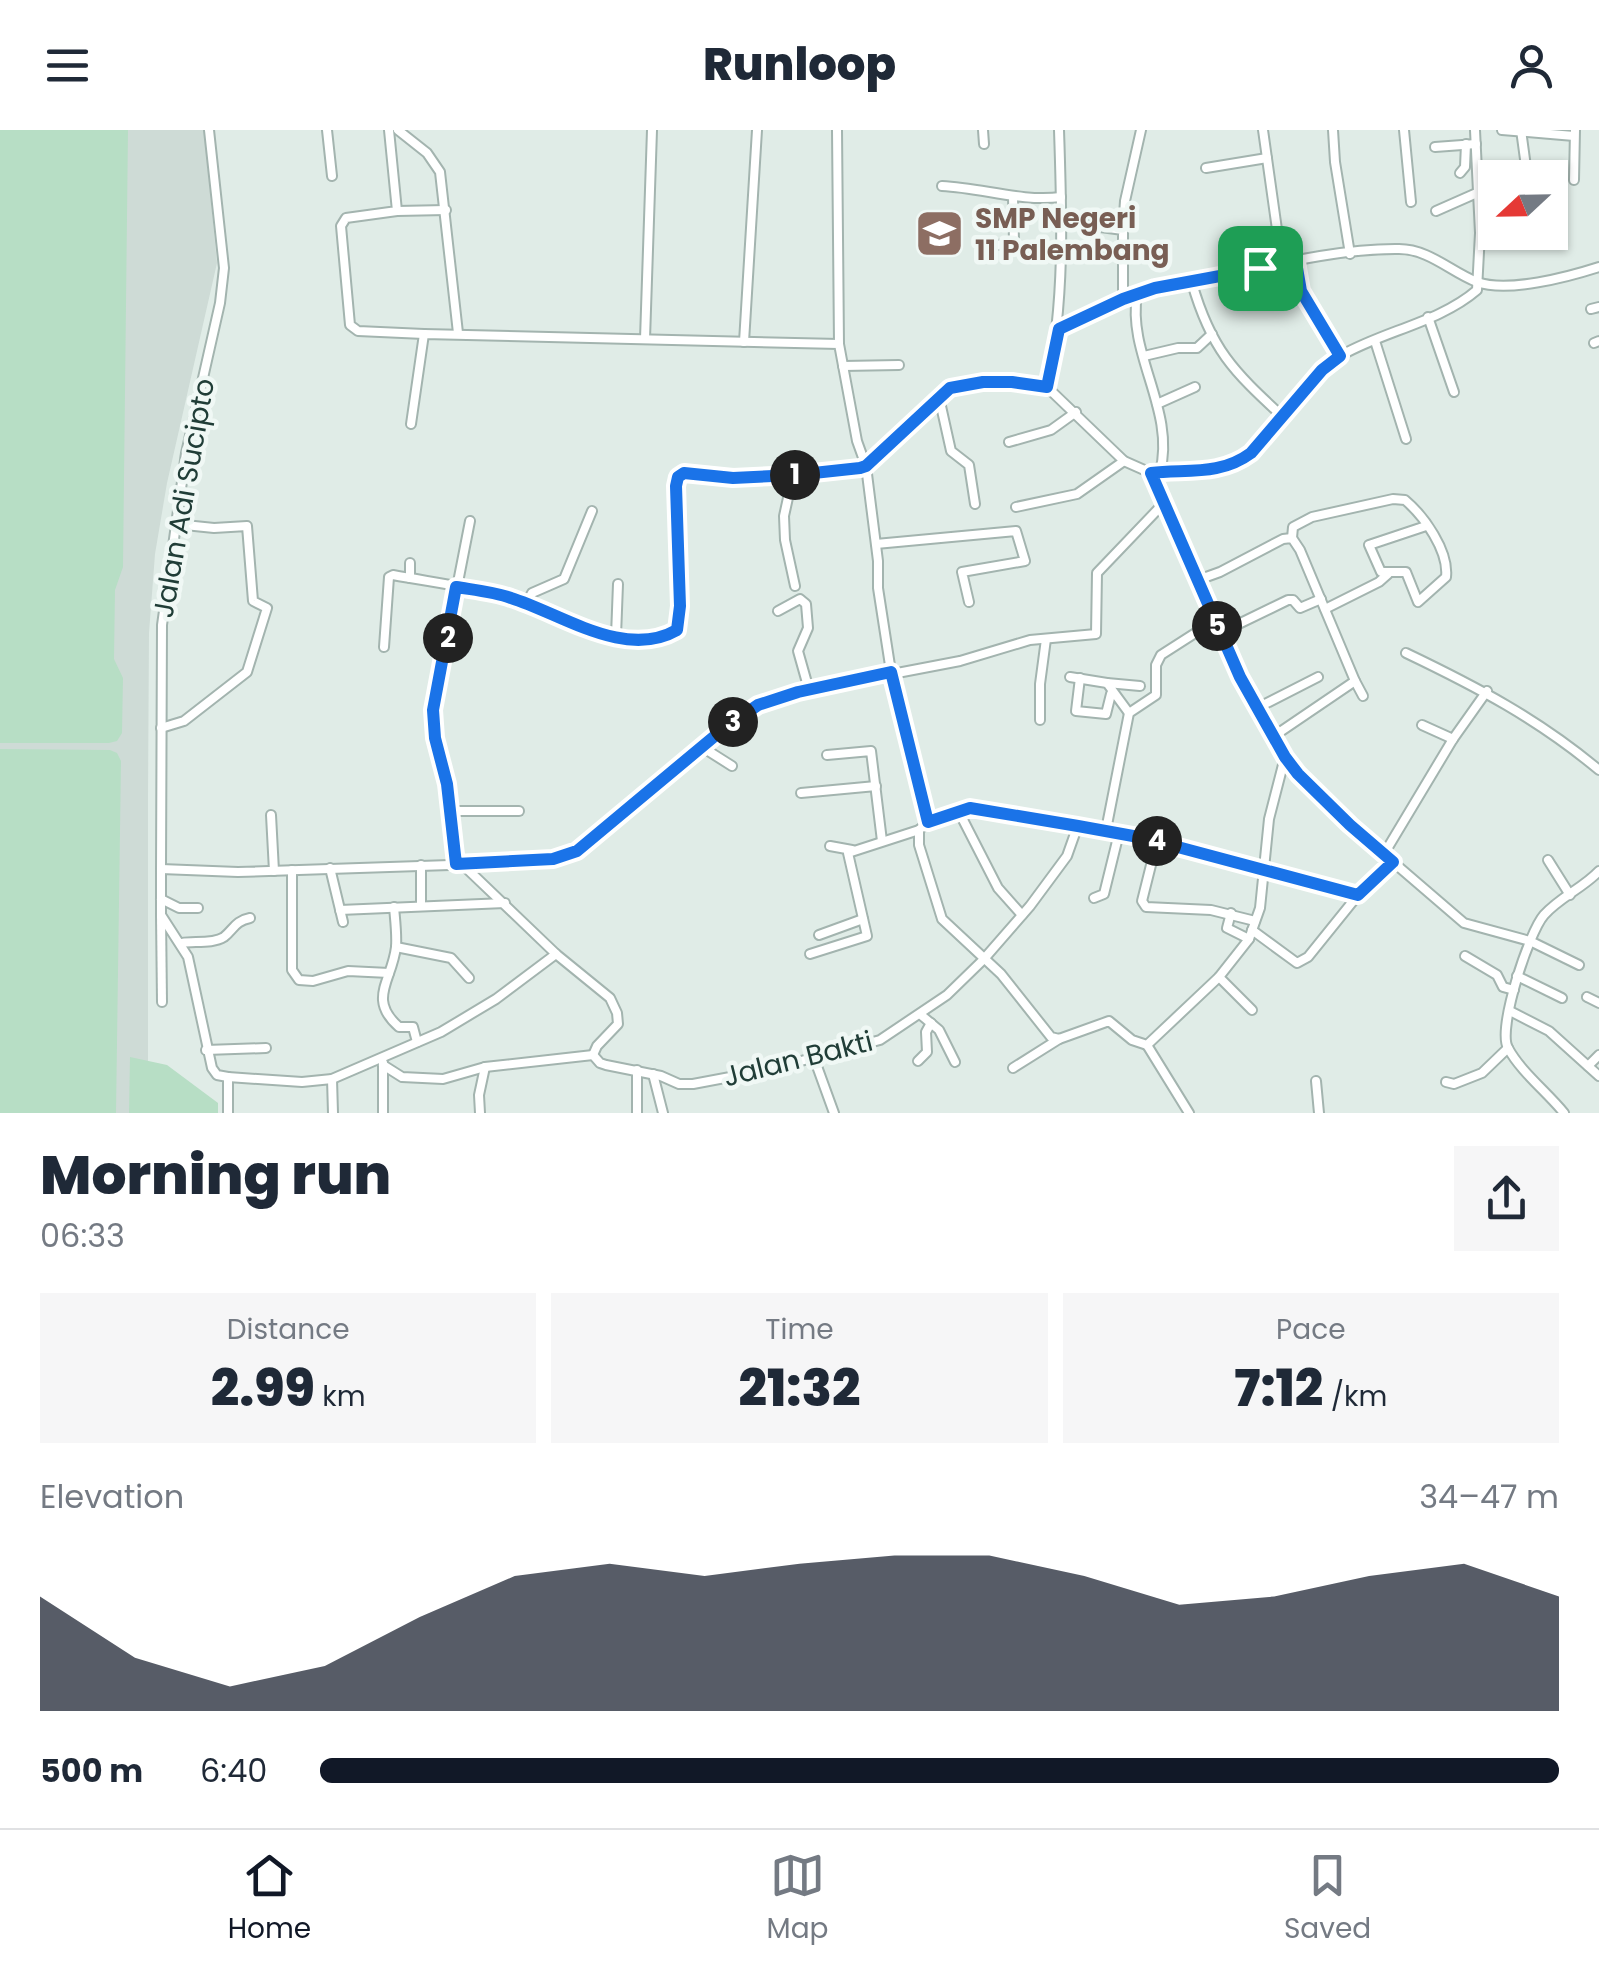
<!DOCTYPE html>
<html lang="en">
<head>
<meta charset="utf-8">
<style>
  body { margin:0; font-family:Poppins,sans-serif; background:#f6f6f7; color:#1f2937; height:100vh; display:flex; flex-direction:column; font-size:38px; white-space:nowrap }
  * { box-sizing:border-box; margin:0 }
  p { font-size:32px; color:#747a83 }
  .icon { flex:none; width:55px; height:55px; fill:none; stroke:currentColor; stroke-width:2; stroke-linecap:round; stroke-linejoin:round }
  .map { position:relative; height:983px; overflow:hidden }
  .details { display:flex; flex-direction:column; background:#fff; flex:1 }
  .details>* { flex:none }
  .needle { width:65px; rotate:248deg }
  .tools { position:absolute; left:1478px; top:30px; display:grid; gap:20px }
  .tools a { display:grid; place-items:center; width:90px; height:90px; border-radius:0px; background:#fff; box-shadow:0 2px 8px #0004; font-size:50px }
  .pin { position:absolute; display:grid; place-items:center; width:85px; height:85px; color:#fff; margin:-42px; border-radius:20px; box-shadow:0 5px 15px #0006 }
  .km { position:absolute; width:50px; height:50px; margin:-25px; border-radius:50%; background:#222; color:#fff; font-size:28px; line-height:50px; text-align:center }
  .round { display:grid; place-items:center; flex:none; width:105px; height:105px; border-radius:0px; background:#f6f6f7 }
  .summary { display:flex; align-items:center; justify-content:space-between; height:170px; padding:0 40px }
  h1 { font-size:55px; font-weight:800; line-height:75px }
  .metrics { display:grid; grid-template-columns:repeat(3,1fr); gap:15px; height:170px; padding:10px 40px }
  .metrics div { display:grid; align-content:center; border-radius:0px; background:#f6f6f7; text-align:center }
  .metrics b { font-size:50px; font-weight:800 }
  .metrics small { font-size:28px; font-weight:400 }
  .metrics p { font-size:28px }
  .chart { height:280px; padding:20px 40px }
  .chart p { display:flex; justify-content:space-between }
  .chart svg { width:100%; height:180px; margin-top:10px; fill:#111827; opacity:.7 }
  ul { padding:0 40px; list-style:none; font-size:32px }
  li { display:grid; grid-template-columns:160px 120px 1fr; align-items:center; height:75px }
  li i { height:25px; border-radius:12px; background:#111827 }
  header { display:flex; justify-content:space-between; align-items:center; height:130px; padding:0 40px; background:#fff; font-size:45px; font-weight:800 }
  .dock { display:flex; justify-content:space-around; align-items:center; height:140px; border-top:2px solid #e0e1e3; background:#fff; font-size:28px; color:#747a83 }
  .dock a { display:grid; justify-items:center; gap:5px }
  .dock .current { color:#111827 }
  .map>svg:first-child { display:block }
  .built { fill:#cedbd6 }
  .green { fill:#b7dec5 }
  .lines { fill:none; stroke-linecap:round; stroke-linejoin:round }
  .minor-casing { stroke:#a3b4af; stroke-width:12 }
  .minor { stroke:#fff; stroke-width:8 }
  .route-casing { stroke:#fff; stroke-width:20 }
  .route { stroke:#1a73e8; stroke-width:12 }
  .labels { text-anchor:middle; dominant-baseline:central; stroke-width:9; stroke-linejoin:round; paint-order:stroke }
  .education-label { font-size:28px; font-weight:bold; fill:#785e54; stroke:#f0f8f5; text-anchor:start }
  .street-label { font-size:28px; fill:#203d37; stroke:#f0f8f5 }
</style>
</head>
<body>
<header><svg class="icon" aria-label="menu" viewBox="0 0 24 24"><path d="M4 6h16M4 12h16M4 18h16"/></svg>Runloop<svg class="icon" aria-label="person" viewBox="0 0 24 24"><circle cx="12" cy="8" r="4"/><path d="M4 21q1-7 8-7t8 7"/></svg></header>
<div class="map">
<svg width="1599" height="983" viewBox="0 0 1599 983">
  <rect width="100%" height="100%" fill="#e0ece7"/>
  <path class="built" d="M0,0H204L217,133L167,353L155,424L149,503L148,667V971L202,983H0Z"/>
  <g class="green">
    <path d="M0,0H128L123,437L115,460L114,529L123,548L122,603L117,611L109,613H0Z"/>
    <path d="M0,619L110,620L117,623L121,631L116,983H0Z"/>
    <path d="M130,927L167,935L218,973V983H129Z"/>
  </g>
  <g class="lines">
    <defs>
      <g id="minor">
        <path d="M209,0L224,138L220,173L186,323L162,495L161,739V785L188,827L212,938L217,945L228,947V983"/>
        <path d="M327,0L332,46"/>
        <path d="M389,0L397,81L346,88L341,96L350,195L358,201L424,204"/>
        <path d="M398,0L427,23L440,42L458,203"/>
        <path d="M837,0L839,214"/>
        <path d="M983,0L984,14"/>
        <path d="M1263,0L1282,135"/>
        <path d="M1333,0L1335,32L1350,124"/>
        <path d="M1404,0L1411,72"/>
        <path d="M1475,0L1480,103L1477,160C1440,192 1384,201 1342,225C1305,246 1277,291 1251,323C1221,346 1187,339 1151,343L1240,547L1298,645L1350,695L1464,793L1530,811L1579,835"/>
        <path d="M1502,0L1574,6"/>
        <path d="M1521,0L1527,44"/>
        <path d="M1435,17L1476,14"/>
        <path d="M1206,38L1267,28"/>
        <path d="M1460,43L1465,37L1466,14"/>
        <path d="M1574,50L1575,0"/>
        <path d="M942,56C983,58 1021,72 1061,67"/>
        <path d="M397,81L446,80"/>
        <path d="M1436,81L1479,62"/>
        <path d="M1063,92L1123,100V169"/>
        <path d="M1123,100L1125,71L1141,0"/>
        <path d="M998,115L1014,112L1013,67"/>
        <path d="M1296,132L1301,161L1340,226"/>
        <path d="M1192,153C1211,219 1233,241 1282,286"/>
        <path d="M1137,165C1127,224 1176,281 1160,342"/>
        <path d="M1591,179L1599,177"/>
        <path d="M1428,187L1454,262"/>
        <path d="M1059,199L1123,169L1155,159C1233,147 1321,118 1399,119C1429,119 1451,142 1477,152C1508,163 1568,147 1599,137"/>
        <path d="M645,209L652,0"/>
        <path d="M1375,211L1406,309"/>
        <path d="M744,212L757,0"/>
        <path d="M1594,213L1599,211"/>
        <path d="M1144,226L1178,218H1197L1212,204"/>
        <path d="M843,236L899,235"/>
        <path d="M1047,257C1065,171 1062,87 1059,0"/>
        <path d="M939,267L951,321L969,335L975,374"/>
        <path d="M1157,274L1195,257"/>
        <path d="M411,294L424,204L839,214L857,311L866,336L878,431V458L891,542L928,692L919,700V715L942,789L1001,844L1051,907L1059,909L1109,891L1132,910L1147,915L1219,847L1249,809L1260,778L1269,689L1285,627"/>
        <path d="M1009,312L1051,300L1076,282"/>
        <path d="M793,345L784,386L785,410L795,456"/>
        <path d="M1016,377L1077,364L1124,331"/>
        <path d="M1292,408L1293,397L1312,387L1393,369L1405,370C1424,386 1449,421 1446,447L1418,472L1406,442H1381L1369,415L1426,396"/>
        <path d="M876,414L1016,401L1025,431L962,442L969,472"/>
        <path d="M410,448V433"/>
        <path d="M1195,451L1220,442L1283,409L1292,408L1300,420L1355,551L1274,606"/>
        <path d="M526,474L532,463L564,449L592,381"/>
        <path d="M1325,479L1379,452L1388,444"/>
        <path d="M778,481L800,469L806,474L808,498L798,521L809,560"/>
        <path d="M1220,503L1288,470H1293L1300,478L1321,469"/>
        <path d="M616,506L618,454"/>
        <path d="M384,517L389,447L393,445C431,452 470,457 508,467C561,481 623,531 677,500C684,450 667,396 678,347L685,343L733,347L795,345L866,336L939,267L950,259L983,251H1012L1047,257L1124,331L1151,343"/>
        <path d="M1406,523C1477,557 1538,589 1599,640"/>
        <path d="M1070,547L1107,553L1129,583"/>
        <path d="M1080,548L1076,581L1106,584L1111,564"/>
        <path d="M1355,551L1363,566"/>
        <path d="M1107,553L1140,556"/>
        <path d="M1259,577L1318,547"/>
        <path d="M1040,590V554L1046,509"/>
        <path d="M1422,595L1453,609"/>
        <path d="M161,598L184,591L247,542L267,478L253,471L247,396L214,398L175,394"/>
        <path d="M702,617L732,636"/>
        <path d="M827,625L871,621L882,711"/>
        <path d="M801,663L876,656"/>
        <path d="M958,680L998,758L1022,785"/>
        <path d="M450,681H519"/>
        <path d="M271,685L274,741"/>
        <path d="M928,692L970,677L1078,695L1144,708L1358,765L1393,732"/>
        <path d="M1106,700L1129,583L1156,565V535L1161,525L1214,491"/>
        <path d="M1157,711L1142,771L1146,777L1211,780L1255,791"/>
        <path d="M830,716L852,720"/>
        <path d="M1384,724L1453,609L1487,561"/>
        <path d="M1548,730L1570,765"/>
        <path d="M456,734L447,654L435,608L433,580L470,391"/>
        <path d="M421,735V776"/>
        <path d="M463,735L556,824L610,868L617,883L618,894L597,916L593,925"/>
        <path d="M330,738L343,792"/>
        <path d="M161,739L238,742L512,733L553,729L577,721L722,599L758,575L798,562L960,531L1030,510L1096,504L1097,443L1162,375"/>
        <path d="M292,740V840L299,850L313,851L348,841L389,843"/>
        <path d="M1094,768L1104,764L1119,703"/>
        <path d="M161,769L179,778H198"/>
        <path d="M394,777C395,789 397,804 396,817C392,851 367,869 399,897H413L417,912"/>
        <path d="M340,780L505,773"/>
        <path d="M1231,783L1227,798L1249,809"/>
        <path d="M161,786L162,872"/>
        <path d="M1252,800L1297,833L1308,827L1358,765"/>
        <path d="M819,805L863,789"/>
        <path d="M182,813C194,811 213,814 224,807C234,799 235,791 250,788"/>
        <path d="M396,817L451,828L469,848"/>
        <path d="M810,824L867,806L848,723L919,700"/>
        <path d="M1465,826L1497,845L1503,857L1514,860"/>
        <path d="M1517,846L1562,868"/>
        <path d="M1219,847L1252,880"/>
        <path d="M1587,867L1599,873"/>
        <path d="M1510,881L1549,901L1599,946"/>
        <path d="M921,885L939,900L955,932"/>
        <path d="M1147,915L1189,983"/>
        <path d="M206,920L266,918"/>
        <path d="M593,925L600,933L606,935L661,946L679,954H693L767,940L880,910L947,865L983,830L1030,776L1067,726L1078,695"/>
        <path d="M814,928L834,983"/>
        <path d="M918,931L927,922L926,902L931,893"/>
        <path d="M383,933V983"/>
        <path d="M383,935L402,947L443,949L485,937L593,925"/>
        <path d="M1588,936L1599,925"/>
        <path d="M1013,938L1059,909"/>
        <path d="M637,940V983"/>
        <path d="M653,944L663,983"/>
        <path d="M228,947L302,952L332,949L441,902L496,869L556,824"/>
        <path d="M332,949L333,983"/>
        <path d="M1316,951L1319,983"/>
        <path d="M1446,952L1454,954L1482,943L1508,918"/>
        <path d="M480,983L479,965L485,937"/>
        <path d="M1564,983C1547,962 1521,942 1508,918C1497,899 1529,802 1544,785C1560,767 1583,758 1599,741"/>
      </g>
    </defs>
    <use href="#minor" class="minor-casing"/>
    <use href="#minor" class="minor"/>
  </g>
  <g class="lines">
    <defs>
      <path id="route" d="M1296,132L1301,161L1340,226L1322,240L1251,323C1220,346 1187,339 1151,343L1240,547L1285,627L1298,644L1350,695L1393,732L1358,765L1144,708L1078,696L970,678L928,692L891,542L798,562L758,575L722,600L577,721L553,729L456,734L447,654L435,608L433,580L456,457C474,460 494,462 511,468C562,484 625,530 677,500L680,476L676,356L678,347L684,343L733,348L795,345L860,338L866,336L950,258L983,252H1012L1047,257L1059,199L1123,169L1155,158Z"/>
    </defs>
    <use href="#route" class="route-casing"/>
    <use href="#route" class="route"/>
  </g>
  <defs>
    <symbol id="school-square" viewBox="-11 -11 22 22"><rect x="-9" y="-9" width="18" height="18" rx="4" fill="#8d6e63" stroke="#f0f8f5"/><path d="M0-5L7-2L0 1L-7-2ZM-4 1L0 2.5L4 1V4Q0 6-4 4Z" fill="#fff"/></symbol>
  </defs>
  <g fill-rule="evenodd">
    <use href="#school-square" x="912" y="76" width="55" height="55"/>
  </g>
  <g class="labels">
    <g class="education-label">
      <text x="975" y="88">SMP Negeri<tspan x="975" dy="32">11 Palembang</tspan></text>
    </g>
    <g class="street-label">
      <text transform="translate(184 368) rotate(-80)">Jalan Adi Sucipto</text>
      <text transform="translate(798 929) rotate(-14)">Jalan Bakti</text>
    </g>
  </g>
</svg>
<div class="tools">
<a><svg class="needle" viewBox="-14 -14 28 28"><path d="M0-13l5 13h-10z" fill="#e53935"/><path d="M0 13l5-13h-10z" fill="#747a83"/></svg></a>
</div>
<div class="pin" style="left:1260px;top:138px;background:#1e9e55"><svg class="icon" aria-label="arrive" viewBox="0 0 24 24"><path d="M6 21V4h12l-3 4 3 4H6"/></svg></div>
<b class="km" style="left:795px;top:345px">1</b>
<b class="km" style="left:448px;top:508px">2</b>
<b class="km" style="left:733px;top:592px">3</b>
<b class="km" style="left:1157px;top:711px">4</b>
<b class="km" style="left:1217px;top:496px">5</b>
</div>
<section class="details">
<div class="summary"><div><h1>Morning run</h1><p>06:33</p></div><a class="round"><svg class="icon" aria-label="share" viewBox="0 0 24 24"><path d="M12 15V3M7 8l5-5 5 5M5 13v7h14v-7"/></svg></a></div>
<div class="metrics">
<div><p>Distance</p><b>2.99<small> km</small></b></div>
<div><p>Time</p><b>21:32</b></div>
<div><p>Pace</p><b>7:12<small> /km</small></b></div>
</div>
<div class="chart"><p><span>Elevation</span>34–47 m</p>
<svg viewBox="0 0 160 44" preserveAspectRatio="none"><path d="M0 44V16L10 31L20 38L30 33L40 21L50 11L60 8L70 11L80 8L90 6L100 6L110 11L120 18L130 16L140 11L150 8L160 16V44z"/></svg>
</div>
<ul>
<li><b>500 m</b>6:40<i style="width:100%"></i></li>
</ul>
</section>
<nav class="dock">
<a class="current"><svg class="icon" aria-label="home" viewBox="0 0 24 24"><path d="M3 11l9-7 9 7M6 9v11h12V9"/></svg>Home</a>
<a><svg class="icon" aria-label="map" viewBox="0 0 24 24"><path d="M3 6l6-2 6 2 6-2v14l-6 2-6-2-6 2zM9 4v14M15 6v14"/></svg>Map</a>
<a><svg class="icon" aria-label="saved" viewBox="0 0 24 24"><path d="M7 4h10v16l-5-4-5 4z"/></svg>Saved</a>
</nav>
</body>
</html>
